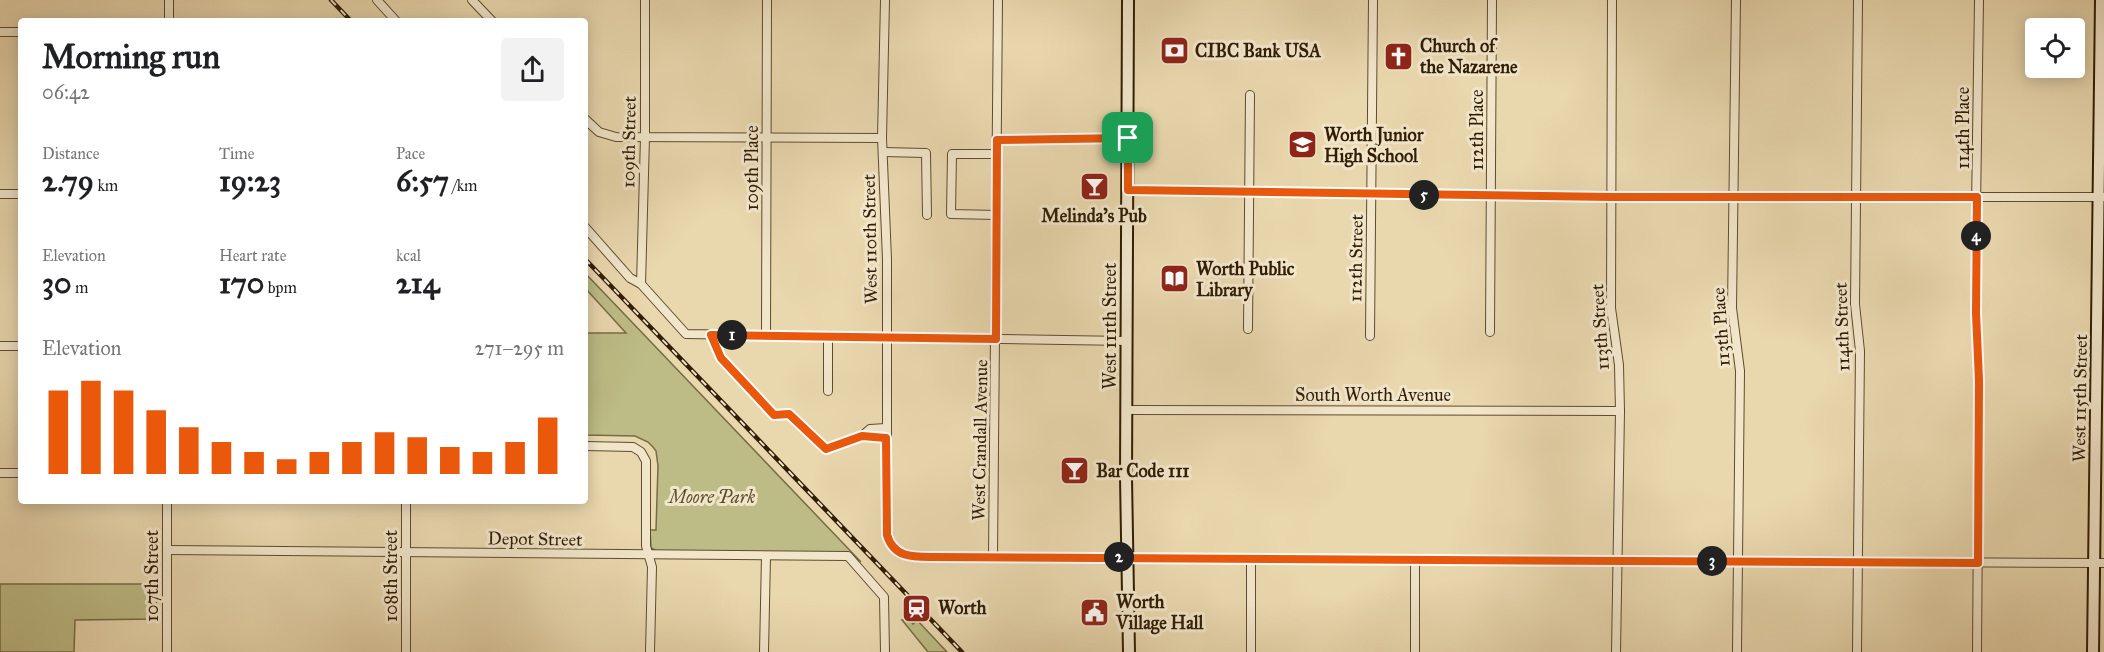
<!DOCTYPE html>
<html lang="en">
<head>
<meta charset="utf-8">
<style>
  body { margin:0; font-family:"IM FELL Great Primer",serif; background:#f2f2f2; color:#202124; height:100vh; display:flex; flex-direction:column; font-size:22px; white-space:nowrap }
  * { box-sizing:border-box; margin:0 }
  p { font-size:20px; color:#757577 }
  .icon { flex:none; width:33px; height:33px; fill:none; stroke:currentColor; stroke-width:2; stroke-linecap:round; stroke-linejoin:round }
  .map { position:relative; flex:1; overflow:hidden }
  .details { position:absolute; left:18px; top:18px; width:570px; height:486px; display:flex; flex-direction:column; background:#fff; border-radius:6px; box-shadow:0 3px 15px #0003 }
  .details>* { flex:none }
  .buttons { position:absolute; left:2025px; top:18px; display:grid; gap:12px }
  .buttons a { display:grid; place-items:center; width:60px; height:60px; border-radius:6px; background:#fff; box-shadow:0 3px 15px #0003; font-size:30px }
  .pin { position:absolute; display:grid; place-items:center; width:51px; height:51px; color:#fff; margin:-26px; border-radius:12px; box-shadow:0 3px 9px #0006 }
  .km { position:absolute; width:30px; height:30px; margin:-15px; border-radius:50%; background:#222; color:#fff; font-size:16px; line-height:30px; text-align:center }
  .round { display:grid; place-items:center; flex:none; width:63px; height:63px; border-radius:6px; background:#f2f2f2 }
  .overview { display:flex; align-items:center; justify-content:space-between; height:102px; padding:0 24px }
  h1 { font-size:33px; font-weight:700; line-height:45px }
  .figures { display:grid; grid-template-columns:repeat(3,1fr); gap:9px; height:102px; padding:6px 24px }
  .figures div { display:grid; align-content:center }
  .figures b { font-size:30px; font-weight:700 }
  .figures small { font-size:16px; font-weight:400 }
  .figures p { font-size:16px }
  .chart { height:168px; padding:12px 24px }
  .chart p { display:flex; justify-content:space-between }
  .chart svg { width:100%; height:108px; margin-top:6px; stroke:#ea580c; stroke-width:6 }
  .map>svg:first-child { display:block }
  .green { fill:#bdbc86; stroke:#776c45; stroke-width:1.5 }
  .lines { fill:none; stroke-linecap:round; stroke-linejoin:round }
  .street-casing { stroke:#5f4c2e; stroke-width:10 }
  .secondary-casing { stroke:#311d04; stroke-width:14 }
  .street { stroke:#f1e5ca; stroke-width:8 }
  .secondary { stroke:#f1e5ca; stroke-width:10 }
  .rail-casing { stroke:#311d04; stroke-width:4.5 }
  .rail { stroke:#f1e5ca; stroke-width:2; stroke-dasharray:7; stroke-linecap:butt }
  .route-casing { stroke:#fff; stroke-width:12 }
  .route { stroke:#ea580c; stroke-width:8 }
  .labels { text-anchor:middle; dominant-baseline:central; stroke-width:6; stroke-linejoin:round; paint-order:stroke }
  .poi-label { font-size:18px; font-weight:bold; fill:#311d04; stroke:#f1e5ca; text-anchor:start }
  .street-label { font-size:18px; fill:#311d04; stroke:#f1e5ca }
  .park-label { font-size:18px; font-style:italic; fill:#5b4d2b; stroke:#f1e5ca }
</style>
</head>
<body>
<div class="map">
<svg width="2104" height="652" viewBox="0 0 2104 652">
  <rect width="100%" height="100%" fill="#e9d7ae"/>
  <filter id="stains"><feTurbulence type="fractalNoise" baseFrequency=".00333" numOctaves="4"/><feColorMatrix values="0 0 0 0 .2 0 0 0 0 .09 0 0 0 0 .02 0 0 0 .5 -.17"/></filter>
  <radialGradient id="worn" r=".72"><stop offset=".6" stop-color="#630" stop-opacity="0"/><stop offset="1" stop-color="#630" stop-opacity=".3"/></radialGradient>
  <g class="green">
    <path d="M585,273L861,562L853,556L839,552H659L651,548L650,530H656L658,466L656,451L653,447L648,442L635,436L585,435V333H626L585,288Z"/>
    <path d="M0,584H159L157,587L156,619L75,620L74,652H0Z"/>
    <path d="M902,620H910L913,624L917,620L947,652H928Z"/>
  </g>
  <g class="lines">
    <defs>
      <g id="street">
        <path d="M377,0L396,21"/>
        <path d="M472,0L492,21"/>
        <path d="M885,0L882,138L887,259V528C890,559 909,557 933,557L2104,563"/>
        <path d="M1612,0L1611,308L1619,365L1620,411L1616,652"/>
        <path d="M1736,0L1732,308L1740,371L1737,652"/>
        <path d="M169,21V0"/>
        <path d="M0,32H21"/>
        <path d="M585,119L599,132L616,137L882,138"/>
        <path d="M997,140L1128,138"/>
        <path d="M883,152L926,153L927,215"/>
        <path d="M1128,190L1612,197H2104"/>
        <path d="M0,194H21"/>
        <path d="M997,215L951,214L952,154H997"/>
        <path d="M585,227L630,278L641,284L686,334L1127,341"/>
        <path d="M641,284L645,137V0"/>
        <path d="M1248,329L1250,95"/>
        <path d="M1490,332L1492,0"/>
        <path d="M711,335L721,358L774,415L789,414L826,449L862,436L870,429L886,428"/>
        <path d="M766,335L767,0"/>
        <path d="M828,336V391"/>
        <path d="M1370,336L1373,0"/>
        <path d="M0,346H21"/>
        <path d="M1126,410L1620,411"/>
        <path d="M862,436L886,438"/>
        <path d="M585,446L633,447L641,452L646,461V546L652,567L650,652"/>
        <path d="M0,473H21"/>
        <path d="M167,550L848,556L884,597L885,652"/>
        <path d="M993,557L998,0"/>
        <path d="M1415,560V652"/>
        <path d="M167,652V501"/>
        <path d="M406,652V501"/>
        <path d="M764,652L766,556"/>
        <path d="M1251,652V558"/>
        <path d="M1857,652L1860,351L1855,304L1858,0"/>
        <path d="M1977,652L1979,381L1976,313V208L1979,0"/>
      </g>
      <g id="secondary">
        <path d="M1128,0L1126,478L1129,652"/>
        <path d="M2093,652L2101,0"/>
      </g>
    </defs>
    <use href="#street" class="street-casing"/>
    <use href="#secondary" class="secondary-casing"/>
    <use href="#street" class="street"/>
    <use href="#secondary" class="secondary"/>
    <defs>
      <g id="rail">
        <path d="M331,0L351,21"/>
        <path d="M585,259L962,652"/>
      </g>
    </defs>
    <use href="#rail" class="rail-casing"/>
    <use href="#rail" class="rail"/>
  </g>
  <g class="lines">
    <defs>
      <path id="route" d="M1128,138V190L1612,197H1977L1976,313L1979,381L1978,563L933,557C913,557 894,558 887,535L886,438L862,436L826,449L789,414L774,415L721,358L711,335L996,339L997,140Z"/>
    </defs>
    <use href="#route" class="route-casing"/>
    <use href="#route" class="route"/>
  </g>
  <defs>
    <symbol id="bank-square" viewBox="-11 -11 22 22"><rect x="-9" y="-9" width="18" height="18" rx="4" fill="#8f2418" stroke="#f1e5ca"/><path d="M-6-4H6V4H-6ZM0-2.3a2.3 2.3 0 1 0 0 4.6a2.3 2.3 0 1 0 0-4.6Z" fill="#fff"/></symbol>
    <symbol id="church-square" viewBox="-11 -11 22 22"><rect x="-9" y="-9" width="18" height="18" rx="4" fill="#8f2418" stroke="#f1e5ca"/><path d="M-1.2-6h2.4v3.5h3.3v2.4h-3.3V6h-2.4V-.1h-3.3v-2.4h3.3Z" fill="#fff"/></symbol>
    <symbol id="school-square" viewBox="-11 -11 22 22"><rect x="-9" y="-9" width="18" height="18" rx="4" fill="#8f2418" stroke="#f1e5ca"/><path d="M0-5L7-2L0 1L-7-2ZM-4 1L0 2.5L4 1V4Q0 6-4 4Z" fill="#fff"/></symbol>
    <symbol id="bar-square" viewBox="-11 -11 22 22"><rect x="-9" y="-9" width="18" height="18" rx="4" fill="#8f2418" stroke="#f1e5ca"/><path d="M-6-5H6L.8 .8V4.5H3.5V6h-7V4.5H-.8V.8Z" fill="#fff"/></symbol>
    <symbol id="library-square" viewBox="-11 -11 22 22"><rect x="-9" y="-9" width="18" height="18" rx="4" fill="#8f2418" stroke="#f1e5ca"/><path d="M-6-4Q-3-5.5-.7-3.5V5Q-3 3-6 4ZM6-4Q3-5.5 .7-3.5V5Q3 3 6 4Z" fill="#fff"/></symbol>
    <symbol id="station-square" viewBox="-11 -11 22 22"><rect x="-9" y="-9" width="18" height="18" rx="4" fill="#8f2418" stroke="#f1e5ca"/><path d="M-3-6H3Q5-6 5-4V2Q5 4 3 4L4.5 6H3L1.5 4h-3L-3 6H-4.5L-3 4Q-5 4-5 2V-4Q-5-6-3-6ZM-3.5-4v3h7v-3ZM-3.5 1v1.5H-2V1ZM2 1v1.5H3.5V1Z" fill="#fff"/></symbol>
    <symbol id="civic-square" viewBox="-11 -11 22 22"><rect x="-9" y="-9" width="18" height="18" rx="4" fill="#8f2418" stroke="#f1e5ca"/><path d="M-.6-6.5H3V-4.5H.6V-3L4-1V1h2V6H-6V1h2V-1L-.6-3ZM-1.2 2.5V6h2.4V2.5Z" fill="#fff"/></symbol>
  </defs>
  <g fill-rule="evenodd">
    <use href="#bank-square" x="1158" y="34" width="33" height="33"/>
    <use href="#church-square" x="1382" y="40" width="33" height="33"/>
    <use href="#school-square" x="1286" y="128" width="33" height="33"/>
    <use href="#bar-square" x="1078" y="170" width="33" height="33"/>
    <use href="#library-square" x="1158" y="262" width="33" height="33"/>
    <use href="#bar-square" x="1058" y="454" width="33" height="33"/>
    <use href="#station-square" x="900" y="592" width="33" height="33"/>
    <use href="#civic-square" x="1078" y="596" width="33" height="33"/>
  </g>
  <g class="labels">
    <g class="poi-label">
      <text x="1420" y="46">Church of<tspan x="1420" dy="21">the Nazarene</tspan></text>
      <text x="1195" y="51">CIBC Bank USA</text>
      <text x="1324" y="135">Worth Junior<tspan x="1324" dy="21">High School</tspan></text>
      <text x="1094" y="216" text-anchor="middle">Melinda's Pub</text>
      <text x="1196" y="269">Worth Public<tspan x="1196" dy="21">Library</tspan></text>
      <text x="1096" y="471">Bar Code 111</text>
      <text x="1116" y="602">Worth<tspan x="1116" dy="21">Village Hall</tspan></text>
      <text x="938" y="608">Worth</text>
    </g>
    <g class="street-label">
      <text transform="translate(1963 128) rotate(-90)">114th Place</text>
      <text transform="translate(1477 130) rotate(-90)">112th Place</text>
      <text transform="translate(629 142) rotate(-89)">109th Street</text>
      <text transform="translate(752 168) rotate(-90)">109th Place</text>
      <text transform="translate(870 239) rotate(-91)">West 110th Street</text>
      <text transform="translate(1356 258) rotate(-89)">112th Street</text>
      <text transform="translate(1110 326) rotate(-90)">West 111th Street</text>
      <text transform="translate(1600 327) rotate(-94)">113th Street</text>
      <text transform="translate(1721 327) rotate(-94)">113th Place</text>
      <text transform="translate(1842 327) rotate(-92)">114th Street</text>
      <text x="1373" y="395">South Worth Avenue</text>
      <text transform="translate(2080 398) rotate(-89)">West 115th Street</text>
      <text transform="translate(980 440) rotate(-89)">West Crandall Avenue</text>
      <text transform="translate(535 539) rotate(1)">Depot Street</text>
      <text transform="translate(152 576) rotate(-90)">107th Street</text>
      <text transform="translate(391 576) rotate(-90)">108th Street</text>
    </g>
    <g class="park-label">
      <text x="712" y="497">Moore Park</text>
    </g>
  </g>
  <rect width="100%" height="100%" filter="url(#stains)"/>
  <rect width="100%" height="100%" fill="url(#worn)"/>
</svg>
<div class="buttons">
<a><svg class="icon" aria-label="locate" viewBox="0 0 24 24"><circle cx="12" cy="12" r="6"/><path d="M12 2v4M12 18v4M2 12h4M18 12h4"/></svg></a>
</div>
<div class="pin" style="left:1128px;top:138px;background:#1e9e55"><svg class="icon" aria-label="arrive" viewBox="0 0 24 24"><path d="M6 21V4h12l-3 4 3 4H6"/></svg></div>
<b class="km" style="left:732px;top:335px">1</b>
<b class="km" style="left:1119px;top:557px">2</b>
<b class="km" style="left:1712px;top:561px">3</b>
<b class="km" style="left:1976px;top:236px">4</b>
<b class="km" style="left:1424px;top:195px">5</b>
<section class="details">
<div class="overview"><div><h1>Morning run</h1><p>06:42</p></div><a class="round"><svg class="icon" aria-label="share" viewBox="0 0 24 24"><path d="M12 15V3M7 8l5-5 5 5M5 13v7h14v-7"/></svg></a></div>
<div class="figures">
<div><p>Distance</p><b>2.79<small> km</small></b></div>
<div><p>Time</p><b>19:23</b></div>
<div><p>Pace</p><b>6:57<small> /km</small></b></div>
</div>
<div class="figures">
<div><p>Elevation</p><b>30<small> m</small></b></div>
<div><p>Heart rate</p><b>170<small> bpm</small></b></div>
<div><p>kcal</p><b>214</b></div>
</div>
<div class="chart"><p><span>Elevation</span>271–295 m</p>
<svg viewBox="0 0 160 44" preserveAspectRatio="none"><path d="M5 44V10M15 44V6M25 44V10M35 44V18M45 44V25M55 44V31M65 44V35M75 44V38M85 44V35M95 44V31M105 44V27M115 44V29M125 44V33M135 44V35M145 44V31M155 44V21"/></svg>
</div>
</section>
</div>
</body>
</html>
